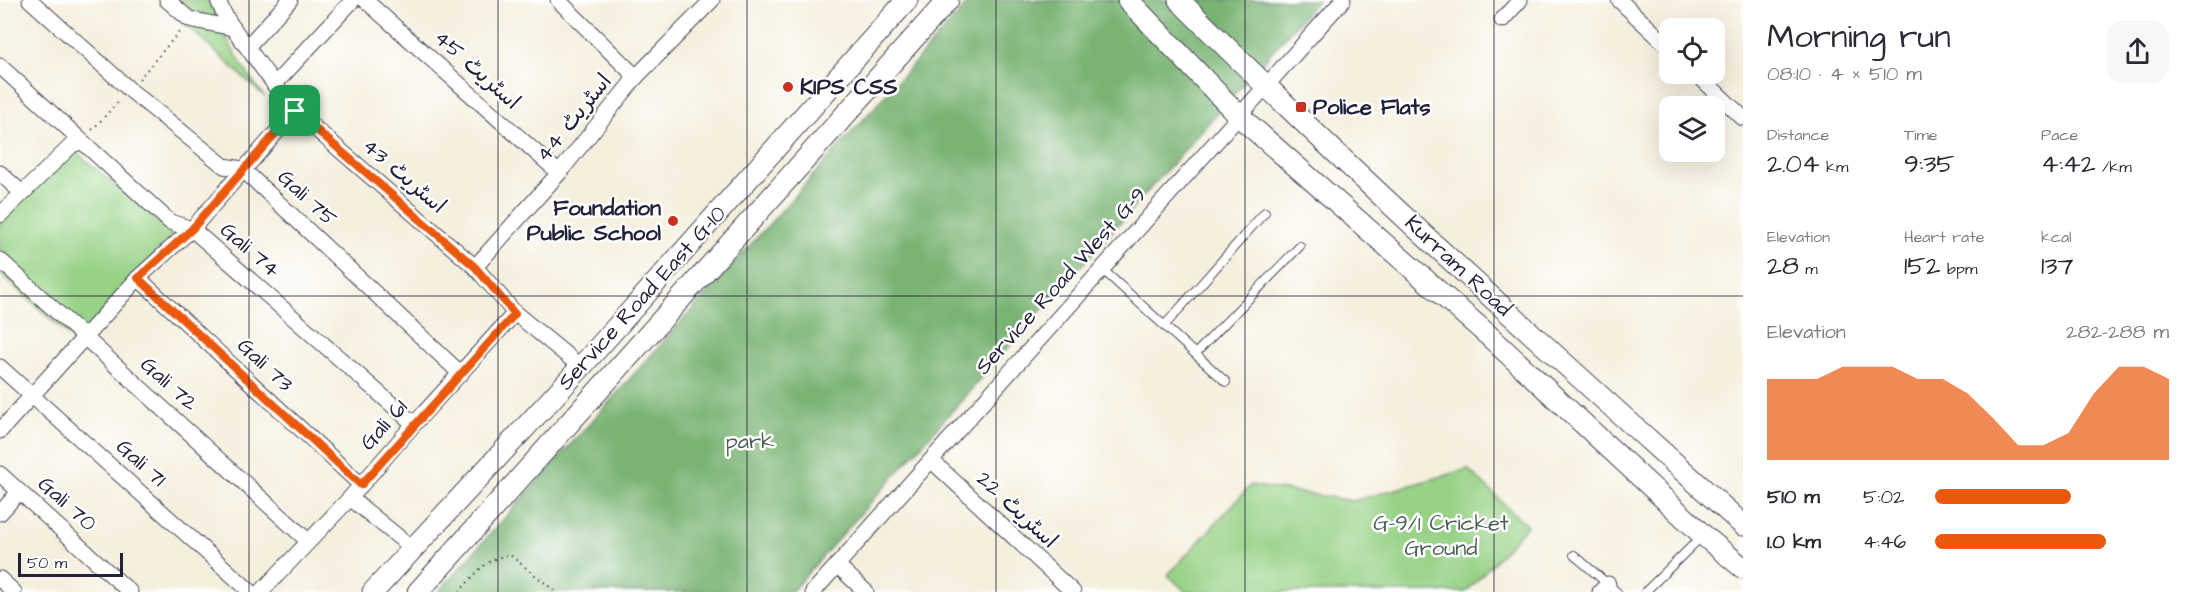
<!DOCTYPE html>
<html lang="en">
<head>
<meta charset="utf-8">
<style>
  body { margin:0; font-family:"Architects Daughter","Playpen Sans Arabic",sans-serif; background:#f7f7f7; color:#2b2b33; height:100vh; display:flex; flex-direction:column; font-size:22px; white-space:nowrap }
  * { box-sizing:border-box; margin:0 }
  p { font-size:20px; color:#7c7c81 }
  .icon { flex:none; width:33px; height:33px; fill:none; stroke:currentColor; stroke-width:2; stroke-linecap:round; stroke-linejoin:round }
  .map { position:relative; flex:1; overflow:hidden }
  .sheet { display:flex; flex-direction:column; background:#fff; width:450px }
  .sheet>* { flex:none }
  .tools { position:absolute; left:1659px; top:18px; display:grid; gap:12px }
  .tools a { display:grid; place-items:center; width:66px; height:66px; border-radius:12px; background:#fff; box-shadow:0 6px 24px #0002; font-size:30px }
  .scale { position:absolute; left:18px; bottom:15px; width:105px; box-sizing:border-box; padding-left:6px; border:3px solid #22223b; border-top:0; font-size:16px; line-height:21px; white-space:nowrap; color:#22223b; -webkit-text-stroke:4px #fff; paint-order:stroke }
  .pin { position:absolute; display:grid; place-items:center; width:51px; height:51px; color:#fff; margin:-26px; border-radius:12px; box-shadow:0 3px 9px #0006 }
  .round { display:grid; place-items:center; flex:none; width:63px; height:63px; border-radius:18px; background:#f7f7f7 }
  .summary { display:flex; align-items:center; justify-content:space-between; height:102px; padding:0 24px }
  h1 { font-size:33px; font-weight:600; line-height:45px }
  .stats { display:grid; grid-template-columns:repeat(3,1fr); gap:9px; height:102px; padding:6px 24px }
  .stats div { display:grid; align-content:center }
  .stats b { font-size:26px; font-weight:600 }
  .stats small { font-size:16px; font-weight:400 }
  .stats p { font-size:16px }
  .chart { height:168px; padding:12px 24px }
  .chart p { display:flex; justify-content:space-between }
  .chart svg { width:100%; height:108px; margin-top:6px; fill:#ea580c; opacity:.7 }
  ul { padding:0 24px; list-style:none; font-size:20px }
  li { display:grid; grid-template-columns:96px 72px 1fr; align-items:center; height:45px }
  li i { height:15px; border-radius:8px; background:#ea580c }
  main { display:flex; flex:1; min-height:0 }
  .map>svg:first-child { display:block }
  .green { fill:#97d286; stroke:#5c7a60; stroke-width:1.5 }
  .forest { fill:#79b473; stroke:#4e6b57; stroke-width:1.5 }
  .lines { fill:none; stroke-linecap:round; stroke-linejoin:round }
  .lane-casing { stroke:#424153; stroke-width:10 }
  .street-casing { stroke:#424153; stroke-width:17 }
  .secondary-casing { stroke:#424153; stroke-width:23 }
  .path { stroke:#424153; stroke-width:2; stroke-dasharray:1.5 4.5; stroke-linecap:butt }
  .lane { stroke:#fff; stroke-width:8 }
  .street { stroke:#fff; stroke-width:15 }
  .secondary { stroke:#fff; stroke-width:21 }
  .route-casing { stroke:#fff; stroke-width:12 }
  .route { stroke:#ea580c; stroke-width:8 }
  .grid { fill:none; stroke:#22223b; stroke-width:1.5; stroke-opacity:0.55 }
  .poi-dot { fill:#c8321e; stroke:#fff; stroke-width:2 }
  .labels { text-anchor:middle; dominant-baseline:central; stroke-width:5; stroke-linejoin:round; paint-order:stroke }
  .street-label { font-size:22px; fill:#22223b; stroke:#fff }
  .poi-label { font-size:22px; font-weight:bold; fill:#22223b; stroke:#fff; text-anchor:start }
  .park-label { font-size:22px; fill:#4b6055; stroke:#fff }
</style>
</head>
<body>
<main>
<div class="map">
<svg width="1743" height="592" viewBox="0 0 1743 592">
  <rect width="100%" height="100%" fill="#fff"/>
  <filter id="ink" filterUnits="userSpaceOnUse"><feTurbulence type="fractalNoise" baseFrequency=".0167" numOctaves="2"/><feDisplacementMap in="SourceGraphic" scale="12" xChannelSelector="R" yChannelSelector="G"/><feConvolveMatrix kernelMatrix="1 2 1 2 8 2 1 2 1" color-interpolation-filters="sRGB"/></filter>
  <filter id="wash" filterUnits="userSpaceOnUse"><feTurbulence type="fractalNoise" baseFrequency=".008" numOctaves="4" result="noise"/><feDisplacementMap in="SourceGraphic" scale="24" xChannelSelector="R" yChannelSelector="G"/><feGaussianBlur stdDeviation="1.35" result="paint"/><feColorMatrix in="noise" values="0 0 0 0 0 0 0 0 0 0 0 0 0 0 0 0 0 1.4 0 .05"/><feComposite in="paint" operator="in"/></filter>
  <g filter="url(#wash)">
    <rect width="100%" height="100%" fill="#f5efdd"/>
    <g class="green">
      <path d="M159,0H210C224,36 240,67 265,97Z"/>
      <path d="M69,146L173,234L76,342L0,273V221Z"/>
      <path d="M1468,469L1527,526L1466,592H1186L1168,575L1251,485L1353,501Z"/>
    </g>
    <path class="forest" d="M971,0H1318L791,592H438Z"/>
  </g>
  <g filter="url(#ink)">
    <g class="lines">
      <defs>
        <g id="lane">
          <path d="M1102,269L1226,382"/>
          <path d="M1165,325L1265,212"/>
          <path d="M1196,353L1300,246"/>
          <path d="M1574,555L1617,592"/>
          <path d="M1645,592L1702,536"/>
        </g>
        <g id="street">
          <path d="M30,0L130,90L224,166L242,169L252,178L461,374"/>
          <path d="M167,0L189,19L233,28"/>
          <path d="M218,0C224,18 236,32 247,47C263,69 278,90 295,111L475,267L515,313L581,367"/>
          <path d="M365,0L559,173"/>
          <path d="M558,0L636,77"/>
          <path d="M1619,0L1670,48"/>
          <path d="M1502,20L1520,0"/>
          <path d="M247,47L290,0"/>
          <path d="M0,66L170,222L192,229L414,424"/>
          <path d="M1697,74L1743,118"/>
          <path d="M274,85L353,0"/>
          <path d="M0,173L22,193"/>
          <path d="M0,215L72,145L81,142"/>
          <path d="M0,260L308,541"/>
          <path d="M475,267L559,173L636,77L712,0"/>
          <path d="M138,278L361,485"/>
          <path d="M0,367L251,592"/>
          <path d="M0,431L138,278L192,229L295,111"/>
          <path d="M931,460L1073,592"/>
          <path d="M0,474L130,592"/>
          <path d="M350,498L412,548"/>
          <path d="M0,513L19,492"/>
          <path d="M837,565L866,592"/>
          <path d="M0,579L14,592"/>
          <path d="M261,592L350,498L414,424L515,313"/>
          <path d="M813,592L1343,0"/>
          <path d="M1600,592L1608,584"/>
        </g>
        <g id="secondary">
          <path d="M1128,0L1239,116L1488,335L1703,535L1743,568"/>
          <path d="M1179,0C1360,182 1553,353 1743,525"/>
          <path d="M373,592L581,367L907,0"/>
          <path d="M418,592L948,0"/>
        </g>
      </defs>
      <use href="#lane" class="lane-casing"/>
      <use href="#street" class="street-casing"/>
      <use href="#secondary" class="secondary-casing"/>
      <g class="path">
        <path d="M139,79L180,31"/>
        <path d="M92,130L119,101"/>
        <path d="M459,592C475,575 486,557 510,555L556,592"/>
      </g>
      <use href="#lane" class="lane"/>
      <use href="#street" class="street"/>
      <use href="#secondary" class="secondary"/>
    </g>
  </g>
  <g class="lines" filter="url(#ink)">
    <defs>
      <path id="route" d="M295,111L475,267L515,314L361,485L138,278L192,229Z"/>
    </defs>
    <use href="#route" class="route-casing"/>
    <use href="#route" class="route"/>
  </g>
  <path class="grid" d="M249,0V592M498,0V592M747,0V592M996,0V592M1245,0V592M1494,0V592M0,296H1743"/>
  <g class="poi-dot">
    <circle cx="788" cy="87" r="6"/>
    <rect x="1295" y="101" width="12" height="12" rx="3"/>
    <circle cx="673" cy="221" r="6"/>
  </g>
  <g class="labels">
    <g class="street-label">
      <text transform="translate(477 70) rotate(42)">اسٹریٹ 45</text>
      <text transform="translate(574 118) rotate(-51)">اسٹریٹ 44</text>
      <text transform="translate(404 176) rotate(41)">اسٹریٹ 43</text>
      <text transform="translate(307 198) rotate(43)">Gali 75</text>
      <text transform="translate(250 250) rotate(41)">Gali 74</text>
      <text transform="translate(1458 266) rotate(43)">Kurram Road</text>
      <text transform="translate(1061 281) rotate(-48)">Service Road West G-9</text>
      <text transform="translate(642 298) rotate(-48)">Service Road East G-10</text>
      <text transform="translate(265 365) rotate(43)">Gali 73</text>
      <text transform="translate(169 384) rotate(42)">Gali 72</text>
      <text transform="translate(384 425) rotate(-48)">Gali 61</text>
      <text transform="translate(141 463) rotate(42)">Gali 71</text>
      <text transform="translate(67 504) rotate(42)">Gali 70</text>
      <text transform="translate(1017 510) rotate(43)">اسٹریٹ 22</text>
    </g>
    <g class="poi-label">
      <text x="800" y="87">KIPS CSS</text>
      <text x="1313" y="107">Police Flats</text>
      <text x="661" y="208" text-anchor="end">Foundation<tspan x="661" dy="25">Public School</tspan></text>
    </g>
    <g class="park-label">
      <text x="750" y="441">park</text>
      <text x="1441" y="523">G-9/1 Cricket<tspan x="1441" dy="25">Ground</tspan></text>
    </g>
  </g>
</svg>
<div class="tools">
<a><svg class="icon" aria-label="locate" viewBox="0 0 24 24"><circle cx="12" cy="12" r="6"/><path d="M12 2v4M12 18v4M2 12h4M18 12h4"/></svg></a>
<a><svg class="icon" aria-label="layers" viewBox="0 0 24 24"><path d="M12 4l9 5-9 5-9-5zM3 14l9 5 9-5"/></svg></a>
</div>
<div class="scale">50 m</div>
<div class="pin" style="left:295px;top:111px;background:#1e9e55"><svg class="icon" aria-label="arrive" viewBox="0 0 24 24"><path d="M6 21V4h12l-3 4 3 4H6"/></svg></div>
</div>
<section class="sheet">
<div class="summary"><div><h1>Morning run</h1><p>08:10 · 4 × 510 m</p></div><a class="round"><svg class="icon" aria-label="share" viewBox="0 0 24 24"><path d="M12 15V3M7 8l5-5 5 5M5 13v7h14v-7"/></svg></a></div>
<div class="stats">
<div><p>Distance</p><b>2.04<small> km</small></b></div>
<div><p>Time</p><b>9:35</b></div>
<div><p>Pace</p><b>4:42<small> /km</small></b></div>
</div>
<div class="stats">
<div><p>Elevation</p><b>28<small> m</small></b></div>
<div><p>Heart rate</p><b>152<small> bpm</small></b></div>
<div><p>kcal</p><b>137</b></div>
</div>
<div class="chart"><p><span>Elevation</span>282–288 m</p>
<svg viewBox="0 0 160 44" preserveAspectRatio="none"><path d="M0 44V11L10 11L20 11L30 6L40 6L50 6L60 11L70 11L80 17L90 27L100 38L110 38L120 33L130 17L140 6L150 6L160 11V44z"/></svg>
</div>
<ul>
<li><b>510 m</b>5:02<i style="width:58%"></i></li>
<li><b>1.0 km</b>4:46<i style="width:73%"></i></li>
</ul>
</section>
</main>
</body>
</html>
